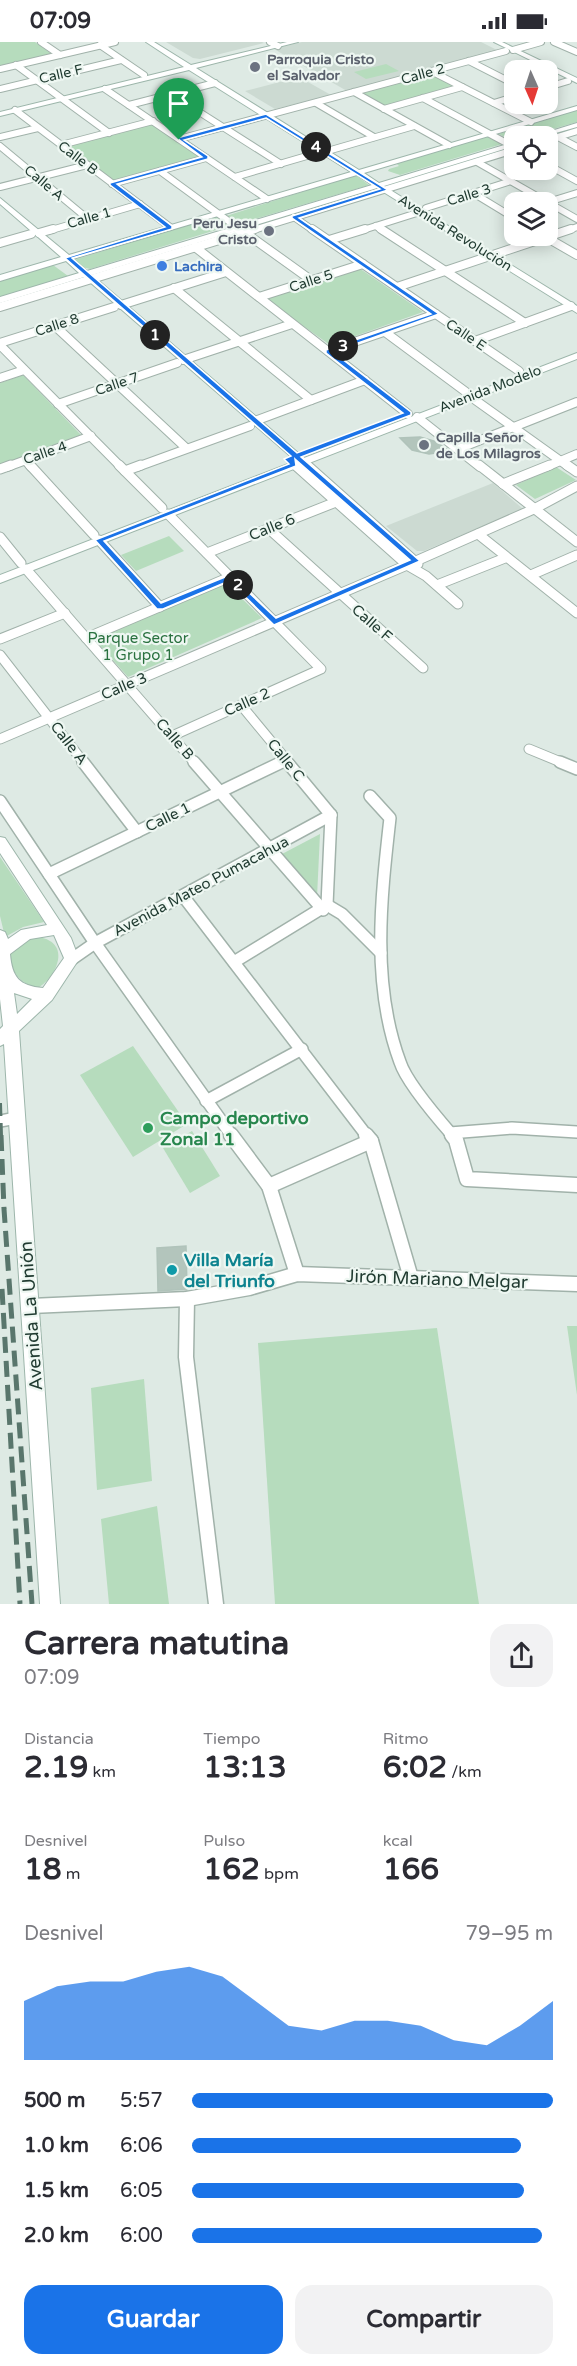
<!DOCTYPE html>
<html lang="es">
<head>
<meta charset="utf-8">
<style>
  body { margin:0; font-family:"Varela Round",sans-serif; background:#f2f2f3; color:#2b2b33; height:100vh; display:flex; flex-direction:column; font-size:22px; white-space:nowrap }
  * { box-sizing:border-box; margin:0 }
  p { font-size:20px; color:#7c7c81 }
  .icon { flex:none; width:33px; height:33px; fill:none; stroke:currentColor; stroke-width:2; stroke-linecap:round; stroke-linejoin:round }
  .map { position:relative; height:1562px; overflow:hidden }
  .panel { display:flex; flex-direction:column; background:#fff; flex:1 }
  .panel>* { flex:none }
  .needle { width:39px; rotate:177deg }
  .buttons { position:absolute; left:504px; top:18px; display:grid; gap:12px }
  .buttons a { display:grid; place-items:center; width:54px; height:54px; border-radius:12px; background:#fff; box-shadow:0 3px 15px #0003; font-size:30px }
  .pin { position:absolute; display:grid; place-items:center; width:51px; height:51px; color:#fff; margin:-62px -26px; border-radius:50% 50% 50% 0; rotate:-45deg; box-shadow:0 0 6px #0007 }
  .pin .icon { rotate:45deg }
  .km { position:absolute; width:30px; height:30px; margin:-15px; border-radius:50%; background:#222; color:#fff; font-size:16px; line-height:30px; text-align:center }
  .round { display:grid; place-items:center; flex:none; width:63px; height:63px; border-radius:18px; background:#f2f2f3 }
  .head { display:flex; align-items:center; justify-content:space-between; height:102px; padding:0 24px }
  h1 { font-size:33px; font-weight:800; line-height:45px }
  .stats { display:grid; grid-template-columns:repeat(3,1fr); gap:9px; height:102px; padding:6px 24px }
  .stats div { display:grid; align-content:center }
  .stats b { font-size:30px; font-weight:800 }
  .stats small { font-size:16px; font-weight:400 }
  .stats p { font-size:16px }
  .chart { height:168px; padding:12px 24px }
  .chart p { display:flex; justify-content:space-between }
  .chart svg { width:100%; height:108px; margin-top:6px; fill:#1a73e8; opacity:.7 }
  .primary-button { display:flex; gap:12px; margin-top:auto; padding:12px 24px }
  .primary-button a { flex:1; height:69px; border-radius:18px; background:#1a73e8; color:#fff; font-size:24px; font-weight:800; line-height:69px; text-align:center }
  .primary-button a+a { background:#f2f2f3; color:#2b2b33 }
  ul { padding:0 24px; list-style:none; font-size:20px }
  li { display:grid; grid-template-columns:96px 72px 1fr; align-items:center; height:45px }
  li i { height:15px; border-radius:8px; background:#1a73e8 }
  .status { display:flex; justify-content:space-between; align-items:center; height:42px; padding:0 30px; background:#fff; direction:ltr }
  .status svg { height:16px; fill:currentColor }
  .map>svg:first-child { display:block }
  .built { fill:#ccdad2 }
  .green { fill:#b6dcbd }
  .building { fill:#b3c5bc; stroke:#b0c3ba; stroke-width:1.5 }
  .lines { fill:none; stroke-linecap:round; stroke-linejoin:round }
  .street-far4-casing { stroke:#a1b2aa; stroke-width:8 }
  .street-far3-casing { stroke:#a1b2aa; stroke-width:10 }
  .street-far2-casing { stroke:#a1b2aa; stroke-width:11 }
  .street-far1-casing { stroke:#a1b2aa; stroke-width:14 }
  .street-casing { stroke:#a1b2aa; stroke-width:17 }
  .secondary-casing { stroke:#9db6ab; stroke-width:2 }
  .street-far4 { stroke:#fff; stroke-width:6 }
  .street-far3 { stroke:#fff; stroke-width:8 }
  .street-far2 { stroke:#fff; stroke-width:9 }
  .street-far1 { stroke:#fff; stroke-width:11 }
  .street { stroke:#fff; stroke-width:14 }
  .secondary { fill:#fff; fill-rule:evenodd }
  .rail-far1 { stroke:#59766c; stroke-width:4; stroke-dasharray:13 7; stroke-linecap:butt }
  .rail { stroke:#59766c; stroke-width:5; stroke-dasharray:16 8; stroke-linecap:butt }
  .route { fill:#1a73e8; stroke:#fff; stroke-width:1.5; fill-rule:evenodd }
  .worship-dot { fill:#6b7280; stroke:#eef7f2; stroke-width:2 }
  .shop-dot { fill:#3f7fe0; stroke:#eef7f2; stroke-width:2 }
  .leisure-dot { fill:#2e9e5b; stroke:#eef7f2; stroke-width:2 }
  .culture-dot { fill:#0f9aa8; stroke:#eef7f2; stroke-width:2 }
  .labels { text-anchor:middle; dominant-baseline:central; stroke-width:4.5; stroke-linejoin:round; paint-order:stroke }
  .far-worship-label { font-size:14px; font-weight:bold; fill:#5b616d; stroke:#eef7f2; text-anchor:start }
  .far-street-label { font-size:14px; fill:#1f3a30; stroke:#eef7f2 }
  .far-shop-label { font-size:14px; font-weight:bold; fill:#366cbe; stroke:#eef7f2; text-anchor:start }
  .street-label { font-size:15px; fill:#1f3a30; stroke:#eef7f2 }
  .park-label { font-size:15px; fill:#29713f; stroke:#eef7f2 }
  .near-leisure-label { font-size:18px; font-weight:bold; fill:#27864d; stroke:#eef7f2; text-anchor:start }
  .near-culture-label { font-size:18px; font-weight:bold; fill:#0d838f; stroke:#eef7f2; text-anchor:start }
  .near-street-label { font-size:18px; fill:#1f3a30; stroke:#eef7f2 }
</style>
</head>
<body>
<div class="status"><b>07:09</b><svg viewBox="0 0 49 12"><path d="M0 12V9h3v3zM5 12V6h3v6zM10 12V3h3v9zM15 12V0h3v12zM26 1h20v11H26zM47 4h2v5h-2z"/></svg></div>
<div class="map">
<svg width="577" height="1562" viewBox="0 0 577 1562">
  <rect width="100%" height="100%" fill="#deeae4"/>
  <g class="built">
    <path d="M166,0H262L264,1L200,17L193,16Z"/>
    <path d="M302,0H481L497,8L347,49L274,7Z"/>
    <path d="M299,35L331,53L275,67L245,49Z"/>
    <path d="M493,441L523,467L424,509H417L386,484Z"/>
  </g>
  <g class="green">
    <path d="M0,0H35L53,13L0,25Z"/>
    <path d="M386,22L399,29L366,37L354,30Z"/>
    <path d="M432,31L457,44L384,64L360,51Z"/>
    <path d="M577,67V80L529,94H514V99L498,92Z"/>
    <path d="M153,81L202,115L113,140L67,103Z"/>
    <path d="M487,94L502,102L400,133L388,129L389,127L399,124L396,121Z"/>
    <path d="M352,134H357L369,143L241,181L226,174Z"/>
    <path d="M216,174L229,184L90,227L82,225L74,218Z"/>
    <path d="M53,223L68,234L0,255V238Z"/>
    <path d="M359,226L423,270L330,303L264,256Z"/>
    <path d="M23,333L82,394L0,423V341Z"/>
    <path d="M556,425L576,438L535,457L516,443Z"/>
    <path d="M169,494L184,509L136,529L121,513Z"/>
    <path d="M226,541L262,576L128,635L94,597Z"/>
    <path d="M320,792L317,855L282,812Z"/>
    <path d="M0,815L44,880L23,885L5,895L0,874Z"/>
    <path d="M39,895C71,901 58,933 38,946C19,941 14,932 8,915L23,898Z"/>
    <path d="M133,1004L187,1082L133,1115L80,1033Z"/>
    <path d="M192,1089L220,1134L190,1151L163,1106Z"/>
    <path d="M567,1284H577V1353Z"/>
    <path d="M437,1286L479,1562H275L258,1301Z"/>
    <path d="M144,1337L152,1439L97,1448L91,1346Z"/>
    <path d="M157,1464L169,1562H109L101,1477Z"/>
  </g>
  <g class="building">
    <path d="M420,395L437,400L449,409L429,412L412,408L400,396Z"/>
    <path d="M186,1204L187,1247L158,1249L157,1206Z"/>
  </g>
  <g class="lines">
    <defs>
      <g id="street-far4">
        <path d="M41,0L60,13"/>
        <path d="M270,0L278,4"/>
        <path d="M554,0L577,10"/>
        <path d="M100,3L144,33"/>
        <path d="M513,8L541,0"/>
        <path d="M469,19L514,42"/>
        <path d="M16,23L109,91"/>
        <path d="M0,27L115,0"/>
        <path d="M431,29L531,80"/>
        <path d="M548,45L568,39"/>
        <path d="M0,47L121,18"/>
        <path d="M105,47L267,157"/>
        <path d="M354,50L449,103"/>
        <path d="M171,52L281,122"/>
        <path d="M423,56L514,105"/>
        <path d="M316,61L374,95"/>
        <path d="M494,61L514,55"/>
        <path d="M129,63L215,41"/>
        <path d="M384,67L462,45"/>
        <path d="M15,68L170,185"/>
        <path d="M0,95L38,86"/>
        <path d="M558,95L577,105"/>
        <path d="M179,97L506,9"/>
        <path d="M548,98L577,89"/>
        <path d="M61,103L153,79"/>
        <path d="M0,104L88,177"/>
        <path d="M331,108L414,84"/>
        <path d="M477,120L577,177"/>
        <path d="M548,123L577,139"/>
        <path d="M160,129L242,189"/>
        <path d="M235,135L324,109"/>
        <path d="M112,142L206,116"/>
        <path d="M0,145L87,123"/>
        <path d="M473,151L514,176"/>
        <path d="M548,160L577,151"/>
        <path d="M426,166L511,139"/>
        <path d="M294,175L314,189"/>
        <path d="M376,184L383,189"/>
        <path d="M48,189L140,162"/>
        <path d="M250,189L514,108"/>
        <path d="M360,189L420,170"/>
        <path d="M566,189L577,185"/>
      </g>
      <g id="street-far3">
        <path d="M240,187L311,238"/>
        <path d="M312,187L519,329"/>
        <path d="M381,187L525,281"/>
        <path d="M39,191L53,187"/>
        <path d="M544,194L577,213"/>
        <path d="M329,198L365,187"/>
        <path d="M0,201L31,192"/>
        <path d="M195,205L408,372"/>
        <path d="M397,245L571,187"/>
        <path d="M174,246L311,358"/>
        <path d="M259,255L363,222"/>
        <path d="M121,263L226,230"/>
        <path d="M0,265L255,187"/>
        <path d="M55,284L186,406"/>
        <path d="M385,290L466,350"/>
        <path d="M475,299L571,264"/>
        <path d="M0,301L114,265"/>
        <path d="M0,303L121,425"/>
        <path d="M328,309L436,272"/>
        <path d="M183,318L292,282"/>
        <path d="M0,336L24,328"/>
        <path d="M471,355L569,425"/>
        <path d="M58,362L177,321"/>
        <path d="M417,375L480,425"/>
        <path d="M255,379L365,338"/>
        <path d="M458,407L577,360"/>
        <path d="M25,418L31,425"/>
        <path d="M302,419L308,425"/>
        <path d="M294,422L297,425"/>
        <path d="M7,425L91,394"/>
        <path d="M137,425L250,384"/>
        <path d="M546,425L577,412"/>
      </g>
      <g id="street-far2">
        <path d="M30,423L94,493"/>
        <path d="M119,423L162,466"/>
        <path d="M295,423L407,523L426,534L458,562"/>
        <path d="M307,423L418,522"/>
        <path d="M479,423L577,500"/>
        <path d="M567,423L577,430"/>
        <path d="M0,427L11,423"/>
        <path d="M125,429L141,423"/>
        <path d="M503,442L550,423"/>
        <path d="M168,472L321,627L172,694"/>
        <path d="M269,487L423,626"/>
        <path d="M478,492L577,571"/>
        <path d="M0,495L21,521"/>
        <path d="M99,498L160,565"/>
        <path d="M207,511L336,460"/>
        <path d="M26,527L195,721"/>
        <path d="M531,533L577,513"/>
        <path d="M437,543L505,516"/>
        <path d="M86,596L230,535"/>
        <path d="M0,597L65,571"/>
        <path d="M0,613L84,721"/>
        <path d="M241,663L289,721"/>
        <path d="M0,697L407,523L534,467L577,444"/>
        <path d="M529,707L563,721"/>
        <path d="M279,721L286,718"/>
      </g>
      <g id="street-far1">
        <path d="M83,720L137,790"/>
        <path d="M194,720L323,868"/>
        <path d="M287,720L331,773"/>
        <path d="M560,720L577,727"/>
        <path d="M370,754L390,776C381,856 371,942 400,1020C406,1039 439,1078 453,1094"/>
        <path d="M0,759L95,901L232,1094"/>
        <path d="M49,832L282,720"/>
        <path d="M183,854L367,1094"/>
        <path d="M327,863L342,872L381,911"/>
        <path d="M72,917L95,901L331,773"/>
        <path d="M234,920L327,863L331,773"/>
        <path d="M206,1059L302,1007"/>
        <path d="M0,1079L16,1076"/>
        <path d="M450,1091L512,1086L577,1090"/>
      </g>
      <g id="street">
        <path d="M231,1093L269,1144L297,1232"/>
        <path d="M366,1093L371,1099L411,1236"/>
        <path d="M452,1093L456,1098L467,1137L577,1143"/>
        <path d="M269,1144L371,1099"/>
        <path d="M187,1257L186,1315L216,1562"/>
        <path d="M31,1264L187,1257L249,1246L297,1232L577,1242"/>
      </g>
      <g id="secondary">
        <path d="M146,0H154L191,23L287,0H298L196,26L359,128L577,64V68L364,131L379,141L514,100V104L384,144L577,264V271L377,146L92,233L304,416L577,311V317L0,541V533L296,419L84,235L0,261V255L79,231L66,219L0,239V233L61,215L0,162V156L69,213L351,130L189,28L0,74V70L184,25ZM357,133L372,143L87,229L73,217Z"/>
        <path d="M494,0H502L577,36V41Z"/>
        <path d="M577,81V85L545,94H535Z"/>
        <path d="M0,795L5,796L71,896L79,917L52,958L19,989L60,1562H40L4,1002L0,1004V987L3,984L0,957V888L5,890L8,897L21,888L47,883L0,811ZM54,893L64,916L43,946C19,944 12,935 10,912L30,897ZM14,951L32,957L17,972Z"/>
      </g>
    </defs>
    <use href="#street-far4" class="street-far4-casing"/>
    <use href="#street-far3" class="street-far3-casing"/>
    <use href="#street-far2" class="street-far2-casing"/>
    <use href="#street-far1" class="street-far1-casing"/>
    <use href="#street" class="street-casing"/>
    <use href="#secondary" class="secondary-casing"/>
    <use href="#street-far4" class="street-far4"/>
    <use href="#street-far3" class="street-far3"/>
    <use href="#street-far2" class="street-far2"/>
    <use href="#street-far1" class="street-far1"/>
    <use href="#street" class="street"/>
    <use href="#secondary" class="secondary"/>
    <path class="rail-far1" d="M0,1061L1,1094"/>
    <g class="rail">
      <path d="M1,1093L4,1167L32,1562"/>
      <path d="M2,1247L20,1562"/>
    </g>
  </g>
  <path class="route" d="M266,72L388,148L299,176L439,272L333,310L411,370V373L301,415L420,519L274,583L229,539L163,567H157L95,498L289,422L284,417L291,414L65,216L165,185L110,143V141L202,115L177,96ZM266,76L380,147L292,174V176L431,272L326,308V311L403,371L297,411L72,216L172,187V184L117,142L208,117V114L184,98ZM295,417L410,518L276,576L230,533L161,561L104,499L296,424Z"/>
  <g class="worship-dot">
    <circle cx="255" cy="25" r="6"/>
    <circle cx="269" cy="189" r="6"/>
    <circle cx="424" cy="403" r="6"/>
  </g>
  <circle class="shop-dot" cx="162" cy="224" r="6"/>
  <circle class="leisure-dot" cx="148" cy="1086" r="6"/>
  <circle class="culture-dot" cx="172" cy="1228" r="6"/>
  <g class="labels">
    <g class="far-worship-label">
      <text x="267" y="17">Parroquia Cristo<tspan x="267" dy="16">el Salvador</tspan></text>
      <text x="257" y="181" text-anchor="end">Peru Jesu<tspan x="257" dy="16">Cristo</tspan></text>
      <text x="436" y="395">Capilla Señor<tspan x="436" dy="16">de Los Milagros</tspan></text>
    </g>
    <g class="far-street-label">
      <text transform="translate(61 32) rotate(-13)">Calle F</text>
      <text transform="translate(423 32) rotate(-15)">Calle 2</text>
      <text transform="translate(78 116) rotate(37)">Calle B</text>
      <text transform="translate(44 141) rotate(40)">Calle A</text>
      <text transform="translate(469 153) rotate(-17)">Calle 3</text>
      <text transform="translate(89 176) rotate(-16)">Calle 1</text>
      <text transform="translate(455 191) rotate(32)">Avenida Revolución</text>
      <text transform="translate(311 239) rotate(-18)">Calle 5</text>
      <text transform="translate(57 283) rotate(-18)">Calle 8</text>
      <text transform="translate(466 293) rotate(34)">Calle E</text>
      <text transform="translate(117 342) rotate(-19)">Calle 7</text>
      <text transform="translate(490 347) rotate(-21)">Avenida Modelo</text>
      <text transform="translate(45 411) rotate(-19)">Calle 4</text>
    </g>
    <g class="far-shop-label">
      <text x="174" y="224">Lachira</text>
    </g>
    <g class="street-label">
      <text transform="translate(272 485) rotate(-22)">Calle 6</text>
      <text transform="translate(372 581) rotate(41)">Calle F</text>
      <text transform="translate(124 644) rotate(-23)">Calle 3</text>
      <text transform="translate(247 660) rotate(-24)">Calle 2</text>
      <text transform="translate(175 697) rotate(49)">Calle B</text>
      <text transform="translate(69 701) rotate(52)">Calle A</text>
      <text transform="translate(286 718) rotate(51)">Calle C</text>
      <text transform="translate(168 775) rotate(-26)">Calle 1</text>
      <text transform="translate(201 844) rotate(-28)">Avenida Mateo Pumacahua</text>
    </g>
    <g class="park-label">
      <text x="138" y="596">Parque Sector<tspan x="138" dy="17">1 Grupo 1</tspan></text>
    </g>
    <g class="near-leisure-label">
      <text x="160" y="1076">Campo deportivo<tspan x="160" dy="21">Zonal 11</tspan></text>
    </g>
    <g class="near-culture-label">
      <text x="184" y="1218">Villa María<tspan x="184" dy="21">del Triunfo</tspan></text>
    </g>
    <g class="near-street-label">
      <text transform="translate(437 1237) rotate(2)">Jirón Mariano Melgar</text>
      <text transform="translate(31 1274) rotate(-94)">Avenida La Unión</text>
    </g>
  </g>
</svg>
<div class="buttons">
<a><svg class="needle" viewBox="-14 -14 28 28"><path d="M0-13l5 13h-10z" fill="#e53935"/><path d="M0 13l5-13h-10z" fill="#7c7c81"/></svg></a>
<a><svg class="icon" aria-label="locate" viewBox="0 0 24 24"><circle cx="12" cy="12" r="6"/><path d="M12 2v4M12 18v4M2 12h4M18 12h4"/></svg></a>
<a><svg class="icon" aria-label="layers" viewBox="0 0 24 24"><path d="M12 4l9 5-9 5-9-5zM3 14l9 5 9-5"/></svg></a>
</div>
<div class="pin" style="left:179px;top:98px;background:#1e9e55"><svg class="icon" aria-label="arrive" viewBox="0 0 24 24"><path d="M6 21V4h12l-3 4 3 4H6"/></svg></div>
<b class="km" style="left:155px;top:293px">1</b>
<b class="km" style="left:238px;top:543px">2</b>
<b class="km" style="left:343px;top:304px">3</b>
<b class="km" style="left:316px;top:105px">4</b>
</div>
<section class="panel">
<div class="head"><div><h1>Carrera matutina</h1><p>07:09</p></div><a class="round"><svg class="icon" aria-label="share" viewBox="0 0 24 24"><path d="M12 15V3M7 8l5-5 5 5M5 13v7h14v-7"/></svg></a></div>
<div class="stats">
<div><p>Distancia</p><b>2.19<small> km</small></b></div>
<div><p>Tiempo</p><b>13:13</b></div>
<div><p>Ritmo</p><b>6:02<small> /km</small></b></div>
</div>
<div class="stats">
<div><p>Desnivel</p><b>18<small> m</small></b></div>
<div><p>Pulso</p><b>162<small> bpm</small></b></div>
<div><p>kcal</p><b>166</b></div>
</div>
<div class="chart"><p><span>Desnivel</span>79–95 m</p>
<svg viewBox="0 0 160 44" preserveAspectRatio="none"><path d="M0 44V20L10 14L20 12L30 12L40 8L50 6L60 10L70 20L80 30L90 32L100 28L110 28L120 30L130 36L140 38L150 30L160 20V44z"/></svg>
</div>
<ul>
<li><b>500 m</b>5:57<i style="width:100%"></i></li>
<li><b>1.0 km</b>6:06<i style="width:91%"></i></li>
<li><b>1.5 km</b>6:05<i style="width:92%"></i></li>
<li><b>2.0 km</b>6:00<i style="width:97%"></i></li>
</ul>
<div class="primary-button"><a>Guardar</a><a>Compartir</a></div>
</section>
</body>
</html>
